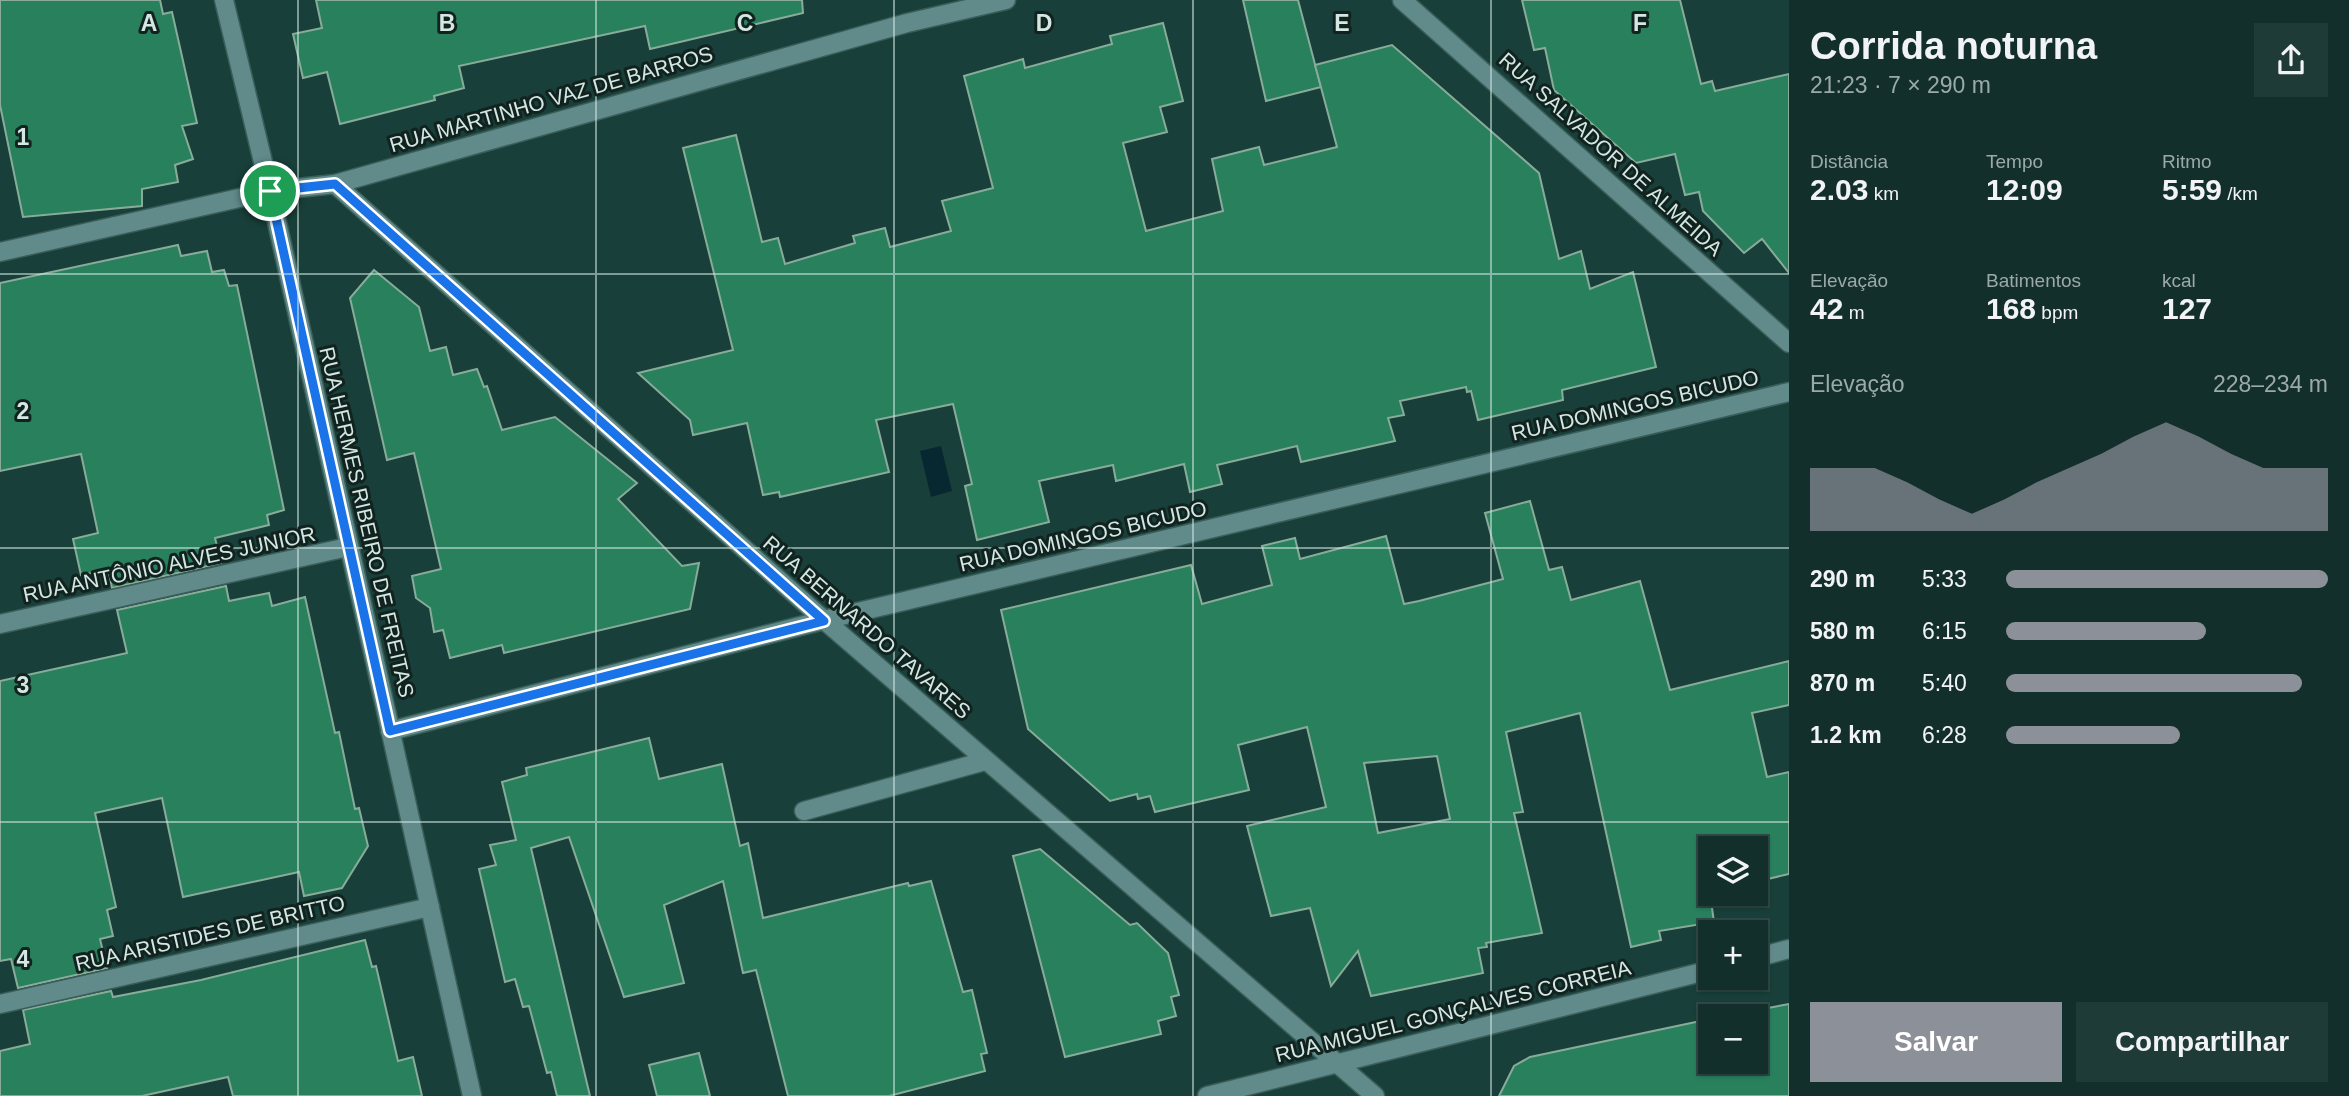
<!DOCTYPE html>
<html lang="pt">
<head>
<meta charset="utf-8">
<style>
  body { margin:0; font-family:Arial,sans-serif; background:#1f3b37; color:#f1f3f6; height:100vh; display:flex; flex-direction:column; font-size:26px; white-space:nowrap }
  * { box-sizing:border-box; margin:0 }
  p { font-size:23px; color:#9ca9a9 }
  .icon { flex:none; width:38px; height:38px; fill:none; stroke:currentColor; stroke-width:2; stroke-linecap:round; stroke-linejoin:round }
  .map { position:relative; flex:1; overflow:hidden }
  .side { display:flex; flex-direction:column; background:#122f2b; width:560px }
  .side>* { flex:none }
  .buttons { position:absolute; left:1698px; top:836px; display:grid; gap:14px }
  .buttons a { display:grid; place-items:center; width:70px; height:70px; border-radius:0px; background:#122f2b; box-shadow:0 2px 5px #0004,0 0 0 2px #314a47; font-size:35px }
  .pin { position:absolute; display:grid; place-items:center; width:60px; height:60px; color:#fff; margin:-30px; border:4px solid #fff; border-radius:50%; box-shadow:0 2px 7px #0007 }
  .round { display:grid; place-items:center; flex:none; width:74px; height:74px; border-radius:0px; background:#1f3b37 }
  .headline { display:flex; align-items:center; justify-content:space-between; height:119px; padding:0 21px }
  h1 { font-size:38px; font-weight:600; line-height:52px }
  .metrics { display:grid; grid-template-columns:repeat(3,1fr); gap:10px; height:119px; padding:7px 21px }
  .metrics div { display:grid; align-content:center }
  .metrics b { font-size:30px; font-weight:600 }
  .metrics small { font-size:19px; font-weight:400 }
  .metrics p { font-size:19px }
  .chart { height:196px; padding:14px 21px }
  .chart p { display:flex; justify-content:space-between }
  .chart svg { width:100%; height:126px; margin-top:7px; fill:#8c9099; opacity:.7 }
  .cta { display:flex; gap:14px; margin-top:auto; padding:14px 21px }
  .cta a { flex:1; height:80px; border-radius:0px; background:#8c9099; color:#fff; font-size:28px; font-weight:600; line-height:80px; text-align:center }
  .cta a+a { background:#1f3b37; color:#f1f3f6 }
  ul { padding:0 21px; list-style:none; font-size:23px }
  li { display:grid; grid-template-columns:112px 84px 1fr; align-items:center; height:52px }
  li i { height:18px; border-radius:9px; background:#8c9099 }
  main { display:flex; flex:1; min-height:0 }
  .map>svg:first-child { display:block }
  .water { fill:#072830 }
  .building { fill:#28805d; stroke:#89ac9a; stroke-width:2; fill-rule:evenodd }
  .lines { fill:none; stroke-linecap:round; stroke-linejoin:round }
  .minor-casing { stroke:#3a5d58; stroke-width:21 }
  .minor { stroke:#618a8b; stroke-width:18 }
  .route-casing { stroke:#fff; stroke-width:14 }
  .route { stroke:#1a73e8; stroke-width:9 }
  .grid { fill:none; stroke:#d3e8e3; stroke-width:2; stroke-opacity:0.55 }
  .labels { text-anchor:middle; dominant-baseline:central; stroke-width:6; stroke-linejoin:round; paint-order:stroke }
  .street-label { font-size:21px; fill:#d3e8e3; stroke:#12231f }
  .grid-label { font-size:23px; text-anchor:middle; font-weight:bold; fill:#d3e8e3; stroke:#12231f; stroke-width:6; stroke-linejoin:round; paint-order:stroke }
</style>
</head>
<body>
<main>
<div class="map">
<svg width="1789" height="1096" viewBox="0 0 1789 1096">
  <rect width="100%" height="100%" fill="#183f39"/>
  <path class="water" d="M941,446L952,491L931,497L920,451Z"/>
  <g class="building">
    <path d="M0,0H160L163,14L172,12L197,123L182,126L193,159L175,165L178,182L142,189V206L23,217L0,105Z"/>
    <path d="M316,0H802L803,13L650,49L645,26L459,66L464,88L434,96L435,100L340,124L327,72L303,78L293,34L322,28Z"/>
    <path d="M1243,0H1298L1321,87L1266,101Z"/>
    <path d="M1522,0H1680L1701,84L1712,81L1715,91L1789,74V273L1762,239L1744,253L1703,211L1699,192L1685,195L1675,154L1636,163L1554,90L1545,48L1534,50Z"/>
    <path d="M1163,23L1183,101L1160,107L1167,132L1123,143L1146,231L1223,211L1212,159L1259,147L1264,165L1337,147L1315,65L1392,45L1539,173L1559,259L1581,251L1590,289L1633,272L1656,367L1562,390L1563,400L1478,420L1471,391L1467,392L1466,387L1400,401L1404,415L1388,418L1395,441L1301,462L1297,446L1217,465L1222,484L1190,492L1184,464L1116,481L1113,465L1039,481L1049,522L977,540L965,486L972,484L953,404L876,420L889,472L780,497L779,492L763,495L747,423L693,435L690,420L638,373L733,350L683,148L736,135L762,242L778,238L785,264L855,243L853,236L885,228L890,247L951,231L942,201L993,188L964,76L1023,59L1025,68L1112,44L1110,36Z"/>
    <path d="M178,245L181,256L207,251L212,272L224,270L229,286L237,285L284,510L267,515L269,525L215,538L221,563L112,588L108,570L81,575L73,539L98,533L81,454L0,471V283Z"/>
    <path d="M374,270L419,307L430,351L446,347L453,375L477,369L484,387L487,386L502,430L555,417L637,483L618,499L682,566L699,563L690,609L504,653L502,645L450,658L443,630L434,632L430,608L416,598L412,576L441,569L414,453L387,460L350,298Z"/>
    <path d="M1530,501L1549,570L1562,567L1571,600L1640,581L1670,690L1789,661V705L1752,713L1767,777L1789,772V874L1755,882V849H1710V894L1714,922L1659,931L1661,940L1631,947L1580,713L1506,732L1523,812L1514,813L1542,933L1486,943L1487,947L1478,948L1483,973L1371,996L1358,951L1331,986L1310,908L1271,916L1247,826L1326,807L1307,727L1238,745L1249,790L1155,812L1150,796L1138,799L1137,794L1110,801L1028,729L1001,610L1191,565L1202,604L1272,585L1262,546L1295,538L1300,559L1386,536L1404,604L1419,601L1503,579L1485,513ZM1437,756L1450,819L1378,833L1364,763Z"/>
    <path d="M226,586L229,601L269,593L272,606L305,597L335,733L339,732L355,809L359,808L368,846L342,888L304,896L299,872L183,897L162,798L95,813L116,907L107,910L113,936L100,939L107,968L18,988L11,959L0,961V681L127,653L117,610Z"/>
    <path d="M649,738L659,779L722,764L740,846L748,843L763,918L908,883L909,886L931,881L963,992L972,990L987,1053L981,1054L985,1071L889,1096H788L756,970L743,973L723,881L664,905L684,983L624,997L569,837L531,848L590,1096H557L551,1072L547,1073L529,1006L523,1007L515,979L505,982L479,869L496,865L490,845L516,840L502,782L527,775L526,768Z"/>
    <path d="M1040,849L1130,925L1137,923L1168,953L1179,995L1171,997L1176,1016L1158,1021L1161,1034L1065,1057L1013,856Z"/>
    <path d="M365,940L372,967L376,966L398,1061L413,1057L422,1096H233L228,1077L142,1096H0V1051L30,1044L23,1010L111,991L113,997L201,980Z"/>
    <path d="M1789,1004V1096H1499L1514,1066L1530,1057L1710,1019V1062H1755V1017H1720Z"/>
    <path d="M699,1053L710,1096H657L649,1065Z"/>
  </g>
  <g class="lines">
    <defs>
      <g id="minor">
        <path d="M224,0L270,191L472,1096"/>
        <path d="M1402,0L1789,343"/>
        <path d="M335,184L824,620L1375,1096"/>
        <path d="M0,252L270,191L335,184L907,23L1006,0"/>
        <path d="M0,624L348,547"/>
        <path d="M390,731L824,620L1789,392"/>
        <path d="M804,811L985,761"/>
        <path d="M1755,958L1789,949"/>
        <path d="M0,1004L430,907"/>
        <path d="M1207,1096L1710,970"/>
      </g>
    </defs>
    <use href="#minor" class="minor-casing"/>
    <use href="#minor" class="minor"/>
  </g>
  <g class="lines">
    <defs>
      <path id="route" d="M335,184L824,621L390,731L270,191Z"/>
    </defs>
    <use href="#route" class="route-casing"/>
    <use href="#route" class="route"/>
  </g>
  <path class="grid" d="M298,0V1096M596,0V1096M894,0V1096M1193,0V1096M1491,0V1096M0,274H1789M0,548H1789M0,822H1789"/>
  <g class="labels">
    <g class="street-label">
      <text transform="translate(551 99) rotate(-16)">RUA MARTINHO VAZ DE BARROS</text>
      <text transform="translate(1611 154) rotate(42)">RUA SALVADOR DE ALMEIDA</text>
      <text transform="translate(1635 405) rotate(-13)">RUA DOMINGOS BICUDO</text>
      <text transform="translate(367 522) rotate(77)">RUA HERMES RIBEIRO DE FREITAS</text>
      <text transform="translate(1083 536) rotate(-13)">RUA DOMINGOS BICUDO</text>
      <text transform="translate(169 564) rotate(-12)">RUA ANTÔNIO ALVES JUNIOR</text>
      <text transform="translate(867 627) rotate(41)">RUA BERNARDO TAVARES</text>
      <text transform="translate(210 933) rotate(-13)">RUA ARISTIDES DE BRITTO</text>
      <text transform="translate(1453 1011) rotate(-14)">RUA MIGUEL GONÇALVES CORREIA</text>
    </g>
  </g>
  <g class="grid-label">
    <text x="149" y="31">A</text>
    <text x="447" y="31">B</text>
    <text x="745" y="31">C</text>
    <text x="1044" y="31">D</text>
    <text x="1342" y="31">E</text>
    <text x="1640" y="31">F</text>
    <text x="23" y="145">1</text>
    <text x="23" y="419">2</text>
    <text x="23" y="693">3</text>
    <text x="23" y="967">4</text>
  </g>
</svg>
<div class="buttons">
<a><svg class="icon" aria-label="layers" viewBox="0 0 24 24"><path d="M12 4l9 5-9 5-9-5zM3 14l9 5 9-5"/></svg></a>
<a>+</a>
<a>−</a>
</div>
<div class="pin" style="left:270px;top:191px;background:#1e9e55"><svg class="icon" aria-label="arrive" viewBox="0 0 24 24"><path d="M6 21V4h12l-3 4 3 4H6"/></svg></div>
</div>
<section class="side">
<div class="headline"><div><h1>Corrida noturna</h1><p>21:23 · 7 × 290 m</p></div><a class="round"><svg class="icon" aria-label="share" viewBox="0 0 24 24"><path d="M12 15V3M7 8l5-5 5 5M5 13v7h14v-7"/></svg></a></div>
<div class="metrics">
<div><p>Distância</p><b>2.03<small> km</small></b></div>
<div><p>Tempo</p><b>12:09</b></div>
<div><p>Ritmo</p><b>5:59<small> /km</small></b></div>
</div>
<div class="metrics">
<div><p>Elevação</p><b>42<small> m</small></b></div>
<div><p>Batimentos</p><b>168<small> bpm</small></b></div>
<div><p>kcal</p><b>127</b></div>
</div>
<div class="chart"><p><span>Elevação</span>228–234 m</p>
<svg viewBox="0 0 160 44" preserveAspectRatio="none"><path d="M0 44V22L10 22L20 22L30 27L40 33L50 38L60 33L70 27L80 22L90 17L100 11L110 6L120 11L130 17L140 22L150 22L160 22V44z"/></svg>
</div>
<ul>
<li><b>290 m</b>5:33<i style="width:100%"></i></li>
<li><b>580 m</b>6:15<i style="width:62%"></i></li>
<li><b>870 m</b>5:40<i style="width:92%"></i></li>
<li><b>1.2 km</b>6:28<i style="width:54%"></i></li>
</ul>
<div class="cta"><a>Salvar</a><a>Compartilhar</a></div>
</section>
</main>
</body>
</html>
